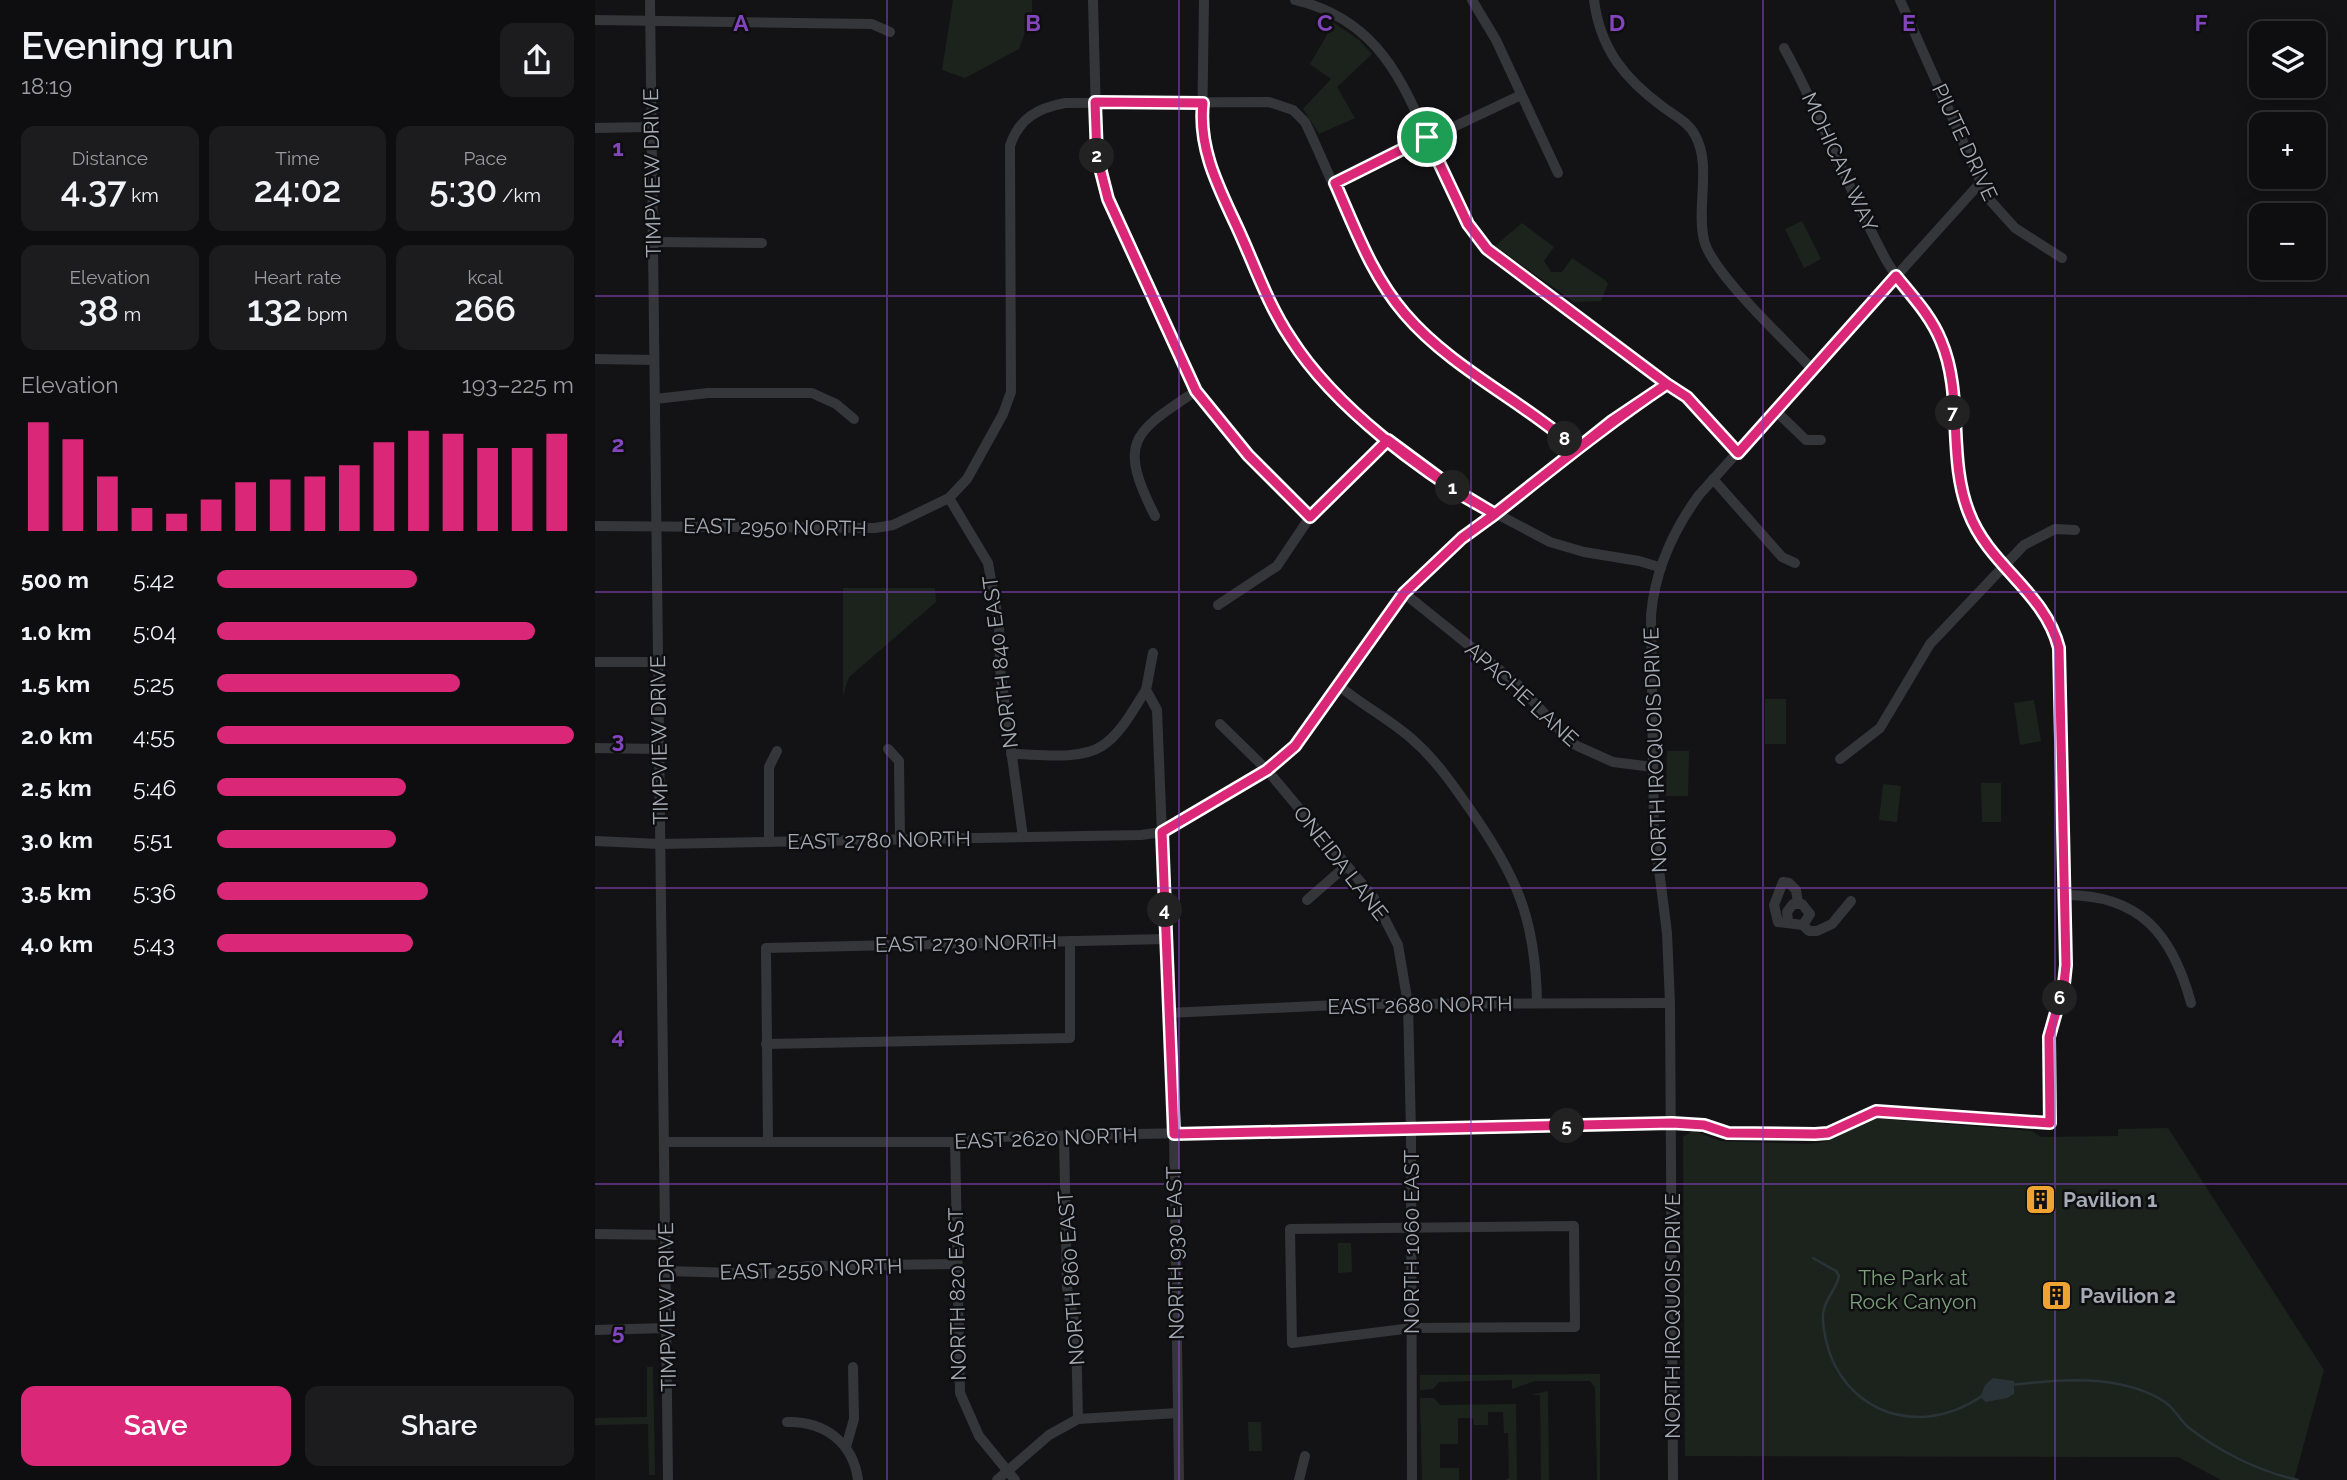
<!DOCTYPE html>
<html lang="en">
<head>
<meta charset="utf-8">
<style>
  body { margin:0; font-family:Raleway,sans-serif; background:#1c1c1e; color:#f1f3f6; height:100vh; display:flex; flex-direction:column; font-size:26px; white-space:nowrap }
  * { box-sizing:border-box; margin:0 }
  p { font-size:23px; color:#9b9c9f }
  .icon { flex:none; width:38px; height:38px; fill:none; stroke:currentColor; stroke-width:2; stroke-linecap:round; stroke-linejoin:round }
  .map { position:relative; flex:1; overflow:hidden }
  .details { display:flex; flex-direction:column; background:#0e0e10; width:595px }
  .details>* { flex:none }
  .tools { position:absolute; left:1654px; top:21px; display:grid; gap:14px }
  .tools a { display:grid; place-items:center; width:77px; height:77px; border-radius:14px; background:#0e0e10; box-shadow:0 4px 18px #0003,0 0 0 2px #2e2e30; font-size:35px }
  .pin { position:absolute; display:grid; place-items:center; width:60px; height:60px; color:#fff; margin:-30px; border:4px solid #fff; border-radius:50%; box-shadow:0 2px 7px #0007 }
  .km { position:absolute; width:35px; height:35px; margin:-18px; border-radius:50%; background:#222; color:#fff; font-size:19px; line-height:35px; text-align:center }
  .round { display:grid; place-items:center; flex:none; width:74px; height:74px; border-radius:14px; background:#1c1c1e }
  .summary { display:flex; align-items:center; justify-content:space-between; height:119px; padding:0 21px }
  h1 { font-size:38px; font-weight:600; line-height:52px }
  .stats { display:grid; grid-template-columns:repeat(3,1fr); gap:10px; height:119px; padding:7px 21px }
  .stats div { display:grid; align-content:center; border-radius:14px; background:#1c1c1e; text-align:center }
  .stats b { font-size:35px; font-weight:600 }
  .stats small { font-size:19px; font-weight:400 }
  .stats p { font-size:19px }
  .chart { height:196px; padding:14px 21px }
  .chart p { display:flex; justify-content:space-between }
  .chart svg { width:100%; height:126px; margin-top:7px; stroke:#db2777; stroke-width:6 }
  .action { display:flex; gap:14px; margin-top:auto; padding:14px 21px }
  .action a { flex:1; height:80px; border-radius:14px; background:#db2777; color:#fff; font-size:28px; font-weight:600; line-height:80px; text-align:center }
  .action a+a { background:#1c1c1e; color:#f1f3f6 }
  ul { padding:0 21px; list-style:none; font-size:23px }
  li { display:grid; grid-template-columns:112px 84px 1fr; align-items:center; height:52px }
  li i { height:18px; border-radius:9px; background:#db2777 }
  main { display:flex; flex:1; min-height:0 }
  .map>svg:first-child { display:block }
  .green { fill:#1c231c }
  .water { fill:#2a3338 }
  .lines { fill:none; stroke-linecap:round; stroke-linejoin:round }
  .stream { stroke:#2a3338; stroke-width:2.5 }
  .minor { stroke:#34363a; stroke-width:10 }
  .route-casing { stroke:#fff; stroke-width:14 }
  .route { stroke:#db2777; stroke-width:9 }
  .grid { fill:none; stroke:#8345bd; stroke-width:2; stroke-opacity:0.55 }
  .labels { text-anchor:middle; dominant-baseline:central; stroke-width:5; stroke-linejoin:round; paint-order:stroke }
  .street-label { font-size:21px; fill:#a5abb5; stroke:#0e0e10 }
  .poi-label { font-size:21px; font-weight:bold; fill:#a5abb5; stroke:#0e0e10; text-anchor:start }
  .park-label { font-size:21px; fill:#7ca07c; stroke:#0e0e10 }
  .grid-label { font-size:23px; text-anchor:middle; font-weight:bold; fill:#8345bd; stroke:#0e0e10; stroke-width:5; stroke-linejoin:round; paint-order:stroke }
</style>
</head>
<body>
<main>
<section class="details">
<div class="summary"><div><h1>Evening run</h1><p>18:19</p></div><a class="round"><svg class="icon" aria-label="share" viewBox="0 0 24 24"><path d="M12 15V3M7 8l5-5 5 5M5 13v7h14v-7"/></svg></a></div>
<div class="stats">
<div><p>Distance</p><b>4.37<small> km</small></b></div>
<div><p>Time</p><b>24:02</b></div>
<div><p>Pace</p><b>5:30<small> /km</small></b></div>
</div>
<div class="stats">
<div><p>Elevation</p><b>38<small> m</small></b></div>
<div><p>Heart rate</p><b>132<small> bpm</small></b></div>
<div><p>kcal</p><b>266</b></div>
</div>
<div class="chart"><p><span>Elevation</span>193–225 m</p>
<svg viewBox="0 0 160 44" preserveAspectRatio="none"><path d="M5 44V6M15 44V12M25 44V25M35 44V36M45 44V38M55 44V33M65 44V27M75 44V26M85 44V25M95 44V21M105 44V13M115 44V9M125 44V10M135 44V15M145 44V15M155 44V10"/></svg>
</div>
<ul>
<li><b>500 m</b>5:42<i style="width:56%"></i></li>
<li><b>1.0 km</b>5:04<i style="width:89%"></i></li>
<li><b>1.5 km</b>5:25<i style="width:68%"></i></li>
<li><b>2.0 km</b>4:55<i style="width:100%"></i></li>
<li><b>2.5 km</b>5:46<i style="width:53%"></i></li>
<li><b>3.0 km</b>5:51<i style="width:50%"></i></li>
<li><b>3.5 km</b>5:36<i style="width:59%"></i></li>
<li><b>4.0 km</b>5:43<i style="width:55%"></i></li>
</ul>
<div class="action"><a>Save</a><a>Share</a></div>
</section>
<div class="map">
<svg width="1752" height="1480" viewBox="0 0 1752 1480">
  <rect width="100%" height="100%" fill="#131315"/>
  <g class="green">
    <path d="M358,0H437V13L424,49L370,78L347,70Z"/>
    <path d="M739,23L764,40L777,54L742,87L760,118L724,134L708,109L736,79L715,64Z"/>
    <path d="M1207,221L1226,259L1209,268L1190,229Z"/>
    <path d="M927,223L959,247L949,261L956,272H967L977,258L1010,280L1013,284L1006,301L979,302L900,246Z"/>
    <path d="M248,588H340L341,602L254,677L248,695Z"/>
    <rect x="1170" y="699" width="21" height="45"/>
    <path d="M1439,700L1446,741L1425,745L1419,703Z"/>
    <path d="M1072,751H1094L1093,796H1071Z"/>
    <path d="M1386,783H1406V822H1387Z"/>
    <path d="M1288,784L1306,786L1302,822L1284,820Z"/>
    <path d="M1278,1118L1437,1131L1446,1137L1523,1136V1129L1573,1128L1729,1370L1699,1480H1626L1583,1457L1090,1456L1088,1137L1098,1131L1126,1141L1214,1144L1229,1142Z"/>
    <path d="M743,1243H756L757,1272L743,1273Z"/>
    <path d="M52,1367H58L60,1475H54L53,1424L0,1425V1418L52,1417Z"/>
    <path d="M1005,1374V1480H1002L1000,1387L995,1381H940L917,1389V1380L844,1382L838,1389L825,1390V1375Z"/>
    <path d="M953,1391L954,1480H946L945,1395H936Z"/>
    <path d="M825,1398H839L845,1405L921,1404L922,1480H910L914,1478L913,1433H909L908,1412H893V1425H879L878,1418H863V1444H845V1468H864V1480H827Z"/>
    <path d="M653,1422H666L667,1451H654Z"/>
  </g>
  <path class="water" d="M1398,1378L1419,1381V1394L1412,1398L1391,1402L1385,1397L1390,1385Z"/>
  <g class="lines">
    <g class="stream">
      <path d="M1218,1258L1241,1271L1244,1276C1241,1291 1226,1303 1228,1320C1234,1406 1317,1444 1387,1396"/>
      <path d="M1416,1385C1465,1379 1523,1374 1567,1400C1578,1406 1584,1419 1593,1427C1623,1451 1665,1472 1703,1480"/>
    </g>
    <g class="minor">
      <path d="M55,0L73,1480"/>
      <path d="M498,0L502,156L506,177L522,224L601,391L653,455L715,517"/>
      <path d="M609,0L607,138L621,181L669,290L711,361L746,402L870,497L955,542L989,552L1044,561L1064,567"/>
      <path d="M700,0C829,30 820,166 892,249L1092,397L1143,453"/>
      <path d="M877,0L901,40L963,173"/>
      <path d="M999,0C1005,49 1030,79 1068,107C1080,116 1093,122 1100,135C1117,165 1101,207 1109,240C1116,272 1192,342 1217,369"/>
      <path d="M1305,0L1393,198L1420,228L1467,258"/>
      <path d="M0,20L277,24L295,32"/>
      <path d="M0,128L57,127"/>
      <path d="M740,183L926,95"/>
      <path d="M58,242L167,243"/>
      <path d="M0,359L59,360"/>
      <path d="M60,399L113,393H217L241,404L259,419"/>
      <path d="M1182,412L1211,440H1226"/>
      <path d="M1118,479L1187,557L1200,563"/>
      <path d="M354,498L393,563L404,624L405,669L428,837"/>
      <path d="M560,516C522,441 538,433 601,391"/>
      <path d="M0,526L280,528L298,525L354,498L372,479L408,414L416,392L415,146C424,118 443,108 470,103L674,102L698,110L710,122C744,192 769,275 825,330C872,376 933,406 982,449"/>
      <path d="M809,593L922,684L978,744L1018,762L1058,767"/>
      <path d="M623,605L682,566L715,517L793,440"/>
      <path d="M558,653L551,690L562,710L579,1134L584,1480"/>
      <path d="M0,662H63"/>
      <path d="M743,685C767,705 794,719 817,739C839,758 856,782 872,805C921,874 941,918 942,1003"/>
      <path d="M625,724L672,770L779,898L803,945L813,1004L816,1131L817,1480"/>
      <path d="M0,748L64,749"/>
      <path d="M293,749L304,761L305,840"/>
      <path d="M416,754C442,754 484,761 507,746C526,734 539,708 551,690"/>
      <path d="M1245,759L1285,728L1335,644L1429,545L1460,529L1480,530"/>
      <path d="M0,841L65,844L546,835L567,832L685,760L708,737L795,610L828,573L882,526L1017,420L1072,384"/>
      <path d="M174,842V767L182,751"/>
      <path d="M1468,895C1544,894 1577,933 1596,1003"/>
      <path d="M712,900L751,866"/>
      <path d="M1193,921L1192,912L1198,904H1207L1215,914L1208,925L1183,922L1179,905L1188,882L1194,883L1201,890L1203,903"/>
      <path d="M1208,925L1214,931H1222L1237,924L1256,901"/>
      <path d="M574,1013L761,1004L1075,1003"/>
      <path d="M171,1044L475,1038V941"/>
      <path d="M469,1136L472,1288L481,1331L483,1419"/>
      <path d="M173,1141L171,948L571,939"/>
      <path d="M70,1142H360L399,1137L1077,1123L1109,1125L1133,1134H1220L1233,1133L1281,1111L1455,1123L1454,1037L1469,984L1471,965L1464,648C1450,592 1395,567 1374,514C1353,460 1367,400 1349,346C1337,312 1307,290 1290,258C1253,190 1227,116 1189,48"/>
      <path d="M360,1142L365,1393L384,1436L420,1480"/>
      <path d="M979,1226L980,1327L817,1328L697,1343L695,1229Z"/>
      <path d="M0,1234L71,1235"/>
      <path d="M71,1271L174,1274L212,1266L360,1264"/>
      <path d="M0,1330L72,1328"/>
      <path d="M192,1422C229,1421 258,1442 263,1480"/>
      <path d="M251,1447L259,1419L258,1367"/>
      <path d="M402,1480L454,1435L483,1419L583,1413"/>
      <path d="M704,1480L710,1456"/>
      <path d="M1078,1480L1075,1003L1072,933L1059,830L1056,615C1060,570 1077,532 1104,495L1386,182"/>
    </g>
  </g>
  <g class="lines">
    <defs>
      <path id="route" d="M832,137L873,224L892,249L1072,384C1012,424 957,469 900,514L870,497L793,440L715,517L653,455L601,391L513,199L502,156L500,102L608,103C603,149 624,188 643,229C660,266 673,305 696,339C740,408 828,473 900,514L867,538L809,593L700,746L672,770L567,832L579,1134L1077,1123L1109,1125L1133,1133L1220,1134L1233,1133L1281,1111L1455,1123L1454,1037L1469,984L1471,965L1464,648C1450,592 1394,566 1374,513C1352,458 1369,395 1346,341C1336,316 1317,296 1301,276L1143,453L1092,397L1072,384L1017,421L982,449C928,401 857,369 810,314C777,276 760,228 740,183L832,137"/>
    </defs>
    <use href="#route" class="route-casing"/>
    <use href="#route" class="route"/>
  </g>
  <path class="grid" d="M292,0V1480M584,0V1480M876,0V1480M1168,0V1480M1460,0V1480M0,296H1752M0,592H1752M0,888H1752M0,1184H1752"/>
  <defs>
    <symbol id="building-square" viewBox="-11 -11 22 22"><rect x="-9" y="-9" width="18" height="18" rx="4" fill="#eea332" stroke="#0e0e10"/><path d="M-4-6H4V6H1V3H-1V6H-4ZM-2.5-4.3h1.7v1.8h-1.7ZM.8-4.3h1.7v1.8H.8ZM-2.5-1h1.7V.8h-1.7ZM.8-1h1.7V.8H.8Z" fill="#111"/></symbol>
  </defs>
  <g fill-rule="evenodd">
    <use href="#building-square" x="1428" y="1182" width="35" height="35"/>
    <use href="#building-square" x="1444" y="1278" width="35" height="35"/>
  </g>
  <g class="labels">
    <g class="street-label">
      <text transform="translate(1370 142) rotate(65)">PIUTE DRIVE</text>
      <text transform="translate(1245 162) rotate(65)">MOHICAN WAY</text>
      <text transform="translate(57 173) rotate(-91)">TIMPVIEW DRIVE</text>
      <text transform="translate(180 527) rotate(1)">EAST 2950 NORTH</text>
      <text transform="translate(405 662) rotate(-97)">NORTH 840 EAST</text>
      <text transform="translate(927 694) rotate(42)">APACHE LANE</text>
      <text transform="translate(64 740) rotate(-91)">TIMPVIEW DRIVE</text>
      <text transform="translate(1060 750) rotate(-92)">NORTH IROQUOIS DRIVE</text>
      <text transform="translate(284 840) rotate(-1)">EAST 2780 NORTH</text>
      <text transform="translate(746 863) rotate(52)">ONEIDA LANE</text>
      <text transform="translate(371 943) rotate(-1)">EAST 2730 NORTH</text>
      <text transform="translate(825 1005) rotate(-1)">EAST 2680 NORTH</text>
      <text transform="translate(451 1138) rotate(-2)">EAST 2620 NORTH</text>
      <text transform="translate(816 1242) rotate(-90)">NORTH 1060 EAST</text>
      <text transform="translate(580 1253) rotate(-91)">NORTH 930 EAST</text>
      <text transform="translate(216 1269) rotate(-2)">EAST 2550 NORTH</text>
      <text transform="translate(476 1278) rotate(-94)">NORTH 860 EAST</text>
      <text transform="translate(362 1294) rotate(-91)">NORTH 820 EAST</text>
      <text transform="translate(72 1307) rotate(-91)">TIMPVIEW DRIVE</text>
      <text transform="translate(1077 1316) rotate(-90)">NORTH IROQUOIS DRIVE</text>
    </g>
    <g class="poi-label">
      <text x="1468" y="1199">Pavilion 1</text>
      <text x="1485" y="1295">Pavilion 2</text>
    </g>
    <g class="park-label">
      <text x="1318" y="1277">The Park at<tspan x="1318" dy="24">Rock Canyon</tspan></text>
    </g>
  </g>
  <g class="grid-label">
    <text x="146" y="31">A</text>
    <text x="438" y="31">B</text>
    <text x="730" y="31">C</text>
    <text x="1022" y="31">D</text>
    <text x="1314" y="31">E</text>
    <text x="1606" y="31">F</text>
    <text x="23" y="156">1</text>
    <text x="23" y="452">2</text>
    <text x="23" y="748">3</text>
    <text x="23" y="1044">4</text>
    <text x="23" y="1340">5</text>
  </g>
</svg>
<div class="tools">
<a><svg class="icon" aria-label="layers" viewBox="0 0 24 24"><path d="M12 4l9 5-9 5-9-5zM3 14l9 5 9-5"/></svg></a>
<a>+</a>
<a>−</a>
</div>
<div class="pin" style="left:832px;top:137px;background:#1e9e55"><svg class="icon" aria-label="arrive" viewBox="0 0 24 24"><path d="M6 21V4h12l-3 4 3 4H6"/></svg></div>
<b class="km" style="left:858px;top:488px">1</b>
<b class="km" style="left:502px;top:156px">2</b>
<b class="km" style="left:570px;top:910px">4</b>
<b class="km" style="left:972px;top:1126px">5</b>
<b class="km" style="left:1465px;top:998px">6</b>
<b class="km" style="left:1358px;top:413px">7</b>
<b class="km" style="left:970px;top:439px">8</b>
</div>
</main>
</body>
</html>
